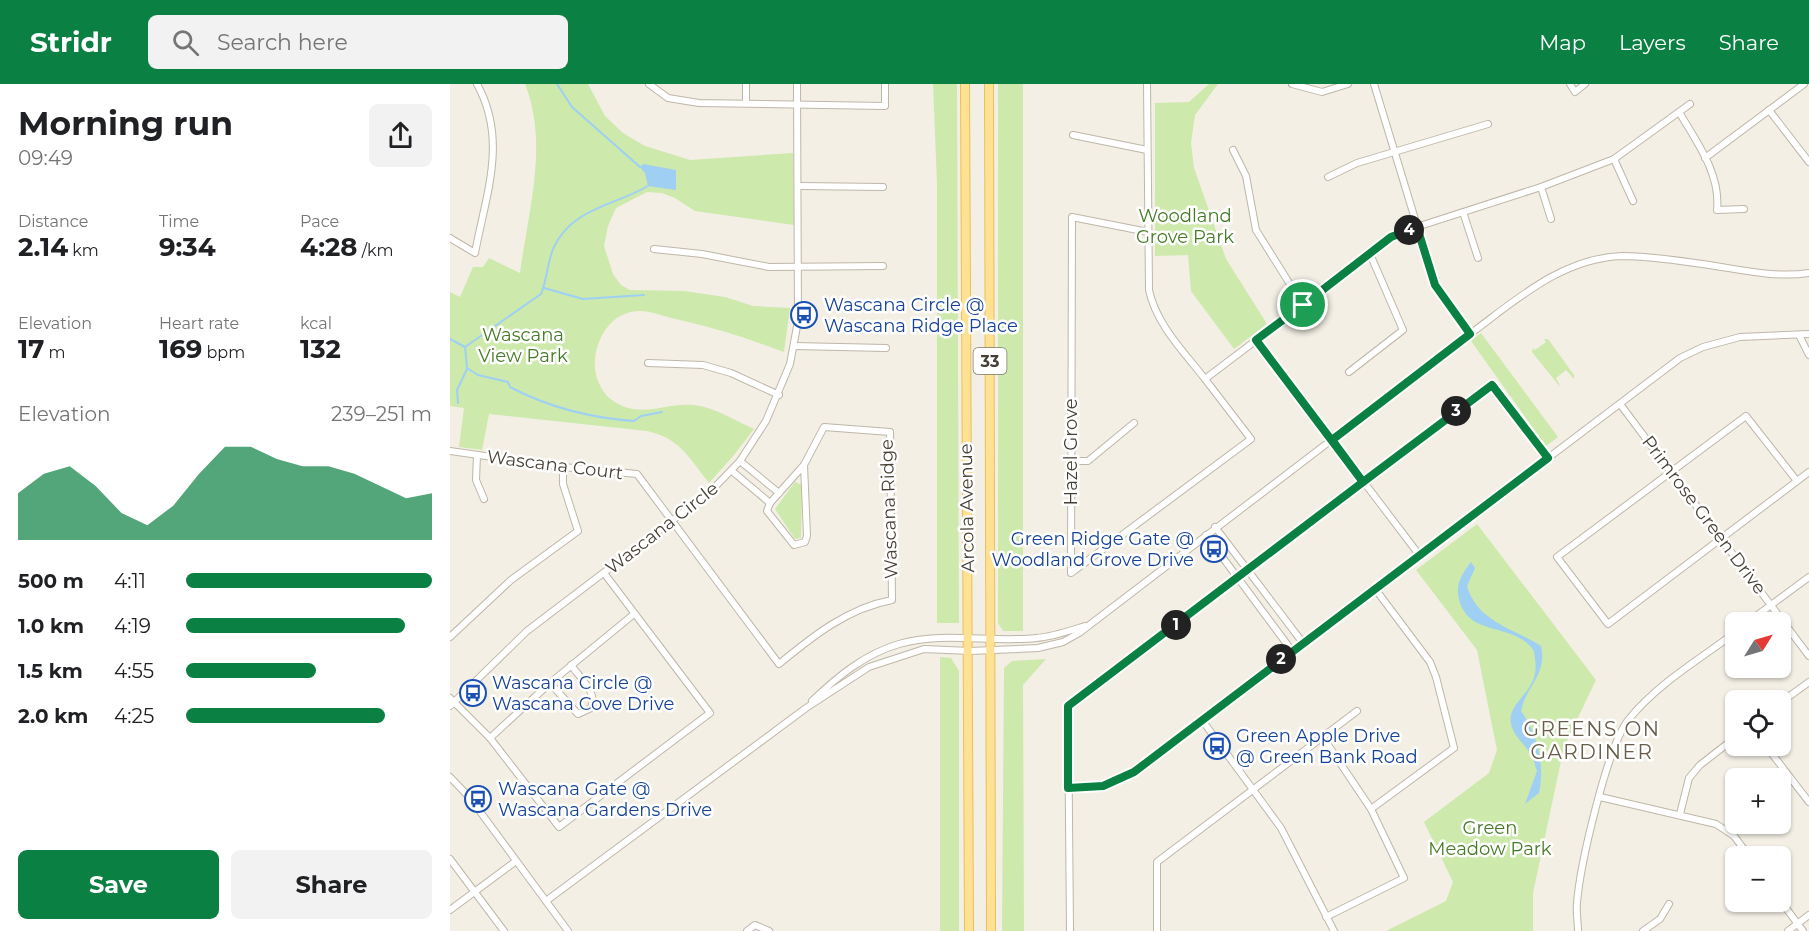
<!DOCTYPE html>
<html lang="en">
<head>
<meta charset="utf-8">
<style>
  body { margin:0; font-family:Montserrat,sans-serif; background:#f2f2f2; color:#202124; height:100vh; display:flex; flex-direction:column; font-size:22px; white-space:nowrap }
  * { box-sizing:border-box; margin:0 }
  p { font-size:20px; color:#757577 }
  .icon { flex:none; width:33px; height:33px; fill:none; stroke:currentColor; stroke-width:2; stroke-linecap:round; stroke-linejoin:round }
  .map { position:relative; flex:1; overflow:hidden }
  .sheet { display:flex; flex-direction:column; background:#fff; width:450px }
  .sheet>* { flex:none }
  .needle { width:39px; rotate:53deg }
  .fabs { position:absolute; left:1275px; top:528px; display:grid; gap:12px }
  .fabs a { display:grid; place-items:center; width:66px; height:66px; border-radius:9px; background:#fff; box-shadow:0 2px 4px #0004; font-size:30px }
  .pin { position:absolute; display:grid; place-items:center; width:51px; height:51px; color:#fff; margin:-26px; border:3px solid #fff; border-radius:50%; box-shadow:0 2px 6px #0007 }
  .km { position:absolute; width:30px; height:30px; margin:-15px; border-radius:50%; background:#222; color:#fff; font-size:16px; line-height:30px; text-align:center }
  .round { display:grid; place-items:center; flex:none; width:63px; height:63px; border-radius:9px; background:#f2f2f2 }
  .head { display:flex; align-items:center; justify-content:space-between; height:102px; padding:0 18px }
  h1 { font-size:33px; font-weight:700; line-height:45px }
  .figures { display:grid; grid-template-columns:repeat(3,1fr); gap:9px; height:102px; padding:6px 18px }
  .figures div { display:grid; align-content:center }
  .figures b { font-size:26px; font-weight:700 }
  .figures small { font-size:16px; font-weight:400 }
  .figures p { font-size:16px }
  .chart { height:168px; padding:12px 18px }
  .chart p { display:flex; justify-content:space-between }
  .chart svg { width:100%; height:108px; margin-top:6px; fill:#0b8043; opacity:.7 }
  .action { display:flex; gap:12px; margin-top:auto; padding:12px 18px }
  .action a { flex:1; height:69px; border-radius:9px; background:#0b8043; color:#fff; font-size:24px; font-weight:700; line-height:69px; text-align:center }
  .action a+a { background:#f2f2f2; color:#202124 }
  ul { padding:0 18px; list-style:none; font-size:20px }
  li { display:grid; grid-template-columns:96px 72px 1fr; align-items:center; height:45px }
  li i { height:15px; border-radius:8px; background:#0b8043 }
  header { display:flex; align-items:center; gap:36px; box-sizing:border-box; height:84px; padding:0 30px; background:#0b8043; color:#fff }
  header strong { font-size:28px }
  nav { display:flex; gap:33px; margin-inline-start:auto; font-size:21px }
  .search { width:420px; height:54px; background:#f2f2f2; display:flex; align-items:center; gap:15px; box-sizing:border-box; padding:0 21px; border-radius:9px; color:#757577; font-size:22px }
  main { display:flex; flex:1; min-height:0 }
  .map>svg:first-child { display:block }
  .green { fill:#cde9ac }
  .water { fill:#9fd0f3 }
  .lines { fill:none; stroke-linecap:round; stroke-linejoin:round }
  .stream { stroke:#9fd0f3; stroke-width:2 }
  .minor-casing { stroke:#bfb7a8; stroke-width:8 }
  .major-casing { stroke:#e8c05f; stroke-width:10 }
  .minor { stroke:#fff; stroke-width:6 }
  .major { stroke:#ffe193; stroke-width:8 }
  .route-casing { stroke:#fff; stroke-width:12 }
  .route { stroke:#0b8043; stroke-width:8 }
  .labels { text-anchor:middle; dominant-baseline:central; stroke-width:5; stroke-linejoin:round; paint-order:stroke }
  .shield { fill:#fff; stroke:#7e7972; stroke-width:1.5 }
  .shield-label { font-size:16px; font-weight:bold; fill:#463f35 }
  .park-label { font-size:18px; fill:#457a26; stroke:#fff }
  .transit-label { font-size:18px; fill:#164399; stroke:#fff; text-anchor:start }
  .street-label { font-size:18px; fill:#463f35; stroke:#fff }
  .neighbourhood-label { font-size:20px; letter-spacing:1.5px; fill:#695e4b; stroke:#fff }
</style>
</head>
<body>
<header>
<strong>Stridr</strong>
<div class="search"><svg class="icon" aria-label="search" viewBox="0 0 24 24"><circle cx="10" cy="10" r="6"/><path d="M15 15l6 6"/></svg>Search here</div>
<nav><a>Map</a><a>Layers</a><a>Share</a></nav>
</header>
<main>
<section class="sheet">
<div class="head"><div><h1>Morning run</h1><p>09:49</p></div><a class="round"><svg class="icon" aria-label="share" viewBox="0 0 24 24"><path d="M12 15V3M7 8l5-5 5 5M5 13v7h14v-7"/></svg></a></div>
<div class="figures">
<div><p>Distance</p><b>2.14<small> km</small></b></div>
<div><p>Time</p><b>9:34</b></div>
<div><p>Pace</p><b>4:28<small> /km</small></b></div>
</div>
<div class="figures">
<div><p>Elevation</p><b>17<small> m</small></b></div>
<div><p>Heart rate</p><b>169<small> bpm</small></b></div>
<div><p>kcal</p><b>132</b></div>
</div>
<div class="chart"><p><span>Elevation</span>239–251 m</p>
<svg viewBox="0 0 160 44" preserveAspectRatio="none"><path d="M0 44V25L10 17L20 14L30 22L40 33L50 38L60 30L70 17L80 6L90 6L100 11L110 14L120 14L130 17L140 22L150 27L160 25V44z"/></svg>
</div>
<ul>
<li><b>500 m</b>4:11<i style="width:100%"></i></li>
<li><b>1.0 km</b>4:19<i style="width:89%"></i></li>
<li><b>1.5 km</b>4:55<i style="width:53%"></i></li>
<li><b>2.0 km</b>4:25<i style="width:81%"></i></li>
</ul>
<div class="action"><a>Save</a><a>Share</a></div>
</section>
<div class="map">
<svg width="1359" height="847" viewBox="0 0 1359 847">
  <rect width="100%" height="100%" fill="#f3efe5"/>
  <g class="green">
    <path d="M75,0H138L155,32L173,49L195,62L240,76L343,69L344,141L245,127L225,114L212,109L197,108L166,124L158,142L154,162L163,190L171,201L180,206L234,207L275,213L303,222L340,224L334,268C299,255 266,244 230,236C219,234 209,230 199,228C168,222 148,247 145,275C143,291 151,310 165,318C191,335 216,318 244,321C264,323 286,337 304,345L284,371L259,399C239,374 230,354 197,347L39,330L32,366L9,363L14,324L0,322V208L10,213L23,183H33L39,174L70,189C78,128 99,60 75,0Z"/>
    <path d="M483,0H507L509,539H487V99Z"/>
    <path d="M548,0H573V547H553L548,539Z"/>
    <path d="M759,0H768L745,31L741,59L744,84L776,175L817,240L784,265L741,207L738,171L705,172V19L739,18Z"/>
    <path d="M1031,249L1108,353L1096,362L1021,257Z"/>
    <path d="M1094,255H1098L1124,291V295L1116,286L1106,294L1111,304L1082,268L1083,264L1085,266L1096,258Z"/>
    <path d="M345,398L352,401L351,454L345,455L325,425Z"/>
    <path d="M1027,440L1146,596L1114,663L1083,809V847H936L996,817L1003,798L974,738L1039,689L1047,666L1027,566L966,486Z"/>
    <path d="M490,573L501,574L509,587V847H490Z"/>
    <path d="M596,575L573,601L574,847H552L554,584L562,577Z"/>
  </g>
  <g class="water">
    <path d="M193,80L226,86V106L198,102L195,89L190,83Z"/>
    <path d="M1021,478L1025,484L1017,502C1028,539 1064,544 1091,562C1097,592 1076,602 1071,627C1088,651 1095,681 1089,709L1075,720L1087,687C1085,682 1084,675 1081,670C1075,661 1063,651 1061,640C1056,617 1091,608 1085,575C1085,573 1084,567 1083,566C1065,538 1018,554 1009,515C1005,500 1012,490 1021,478Z"/>
  </g>
  <g class="lines">
    <g class="stream">
      <path d="M107,0L122,23L190,83"/>
      <path d="M94,204L133,215L194,211"/>
      <path d="M0,255L15,263"/>
      <path d="M15,263L91,210C97,196 97,180 103,165C121,124 164,122 198,102"/>
      <path d="M15,263L17,284L28,291L58,298L60,303C98,323 141,334 184,337L191,332L212,328"/>
      <path d="M8,319L7,306L17,285"/>
    </g>
    <defs>
      <g id="minor">
        <path d="M199,0L218,14L249,19L435,22V0"/>
        <path d="M697,0L699,206C706,240 734,268 755,295L948,149L1091,103L1164,75L1229,28C1246,57 1271,90 1267,126L1294,125"/>
        <path d="M842,0L872,8L898,0"/>
        <path d="M924,0L985,201L1020,250"/>
        <path d="M1120,0L1125,8L1135,0"/>
        <path d="M296,18V0"/>
        <path d="M1319,26L1359,78"/>
        <path d="M1229,28L1240,20"/>
        <path d="M623,51L697,66"/>
        <path d="M783,66L796,92L806,146L853,221"/>
        <path d="M1255,74L1354,0"/>
        <path d="M1164,75L1183,117"/>
        <path d="M878,93L907,79L1038,40"/>
        <path d="M349,102L433,103"/>
        <path d="M1091,103L1101,135"/>
        <path d="M1013,128L1028,174"/>
        <path d="M698,148L622,133L621,489L801,355L755,295"/>
        <path d="M0,154L25,169C36,110 58,56 27,0"/>
        <path d="M204,165L252,170L319,183L433,182"/>
        <path d="M1349,251L1359,271"/>
        <path d="M806,256L970,472"/>
        <path d="M344,262L436,264"/>
        <path d="M198,279L253,281L281,289L329,311"/>
        <path d="M899,288L953,246L920,170"/>
        <path d="M1170,320L1359,572"/>
        <path d="M0,367L113,383L187,390L329,580C363,552 398,524 442,516L440,348L374,343L354,381L320,419L317,427L344,461L355,458L357,452L354,381"/>
        <path d="M27,371L26,396L34,415"/>
        <path d="M290,377L329,409"/>
        <path d="M621,377H638L684,339"/>
        <path d="M282,387L320,419"/>
        <path d="M1347,397L1296,332L1107,473L1158,540L1359,388"/>
        <path d="M765,443L853,559"/>
        <path d="M756,451L842,567"/>
        <path d="M1298,538L1359,493"/>
        <path d="M0,553L61,496L128,447L113,400V383"/>
        <path d="M100,599L128,630L141,624C148,608 130,594 121,581"/>
        <path d="M0,614L40,654L109,743L260,629L154,489"/>
        <path d="M362,617C388,592 415,570 449,560C493,547 541,559 586,554C602,553 619,547 635,542"/>
        <path d="M1330,619L1359,598"/>
        <path d="M0,622L77,547L261,407L290,377L316,337L340,280L348,237L347,0"/>
        <path d="M752,636L831,744L884,847"/>
        <path d="M40,654L100,599L184,530"/>
        <path d="M874,655L921,725L954,794L876,833"/>
        <path d="M1316,662L1359,718"/>
        <path d="M0,693L20,714L118,847"/>
        <path d="M618,704L653,702L684,688L1230,274L1253,263L1290,253L1359,250"/>
        <path d="M1150,713L1266,740L1284,752L1299,772"/>
        <path d="M921,725L1004,664L986,593L980,578L926,506"/>
        <path d="M1230,730L1239,694L1250,681L1286,653"/>
        <path d="M0,775L54,847"/>
        <path d="M1330,816L1353,847"/>
        <path d="M96,817L356,624L419,583L474,565L520,567L588,564L613,558L629,549L1020,250C1066,216 1112,174 1172,172C1202,172 1230,177 1259,181C1292,186 1326,194 1359,189"/>
        <path d="M0,826L66,777"/>
        <path d="M297,847L305,841L319,847"/>
        <path d="M620,847L618,622L1042,301L1098,374"/>
        <path d="M707,847V778L907,627"/>
        <path d="M1128,847C1128,838 1126,828 1127,819C1130,782 1157,662 1179,635C1207,600 1250,575 1286,548"/>
        <path d="M1193,847L1210,835L1219,820"/>
        <path d="M1338,847L1359,831"/>
      </g>
      <g id="major">
        <path d="M515,0L519,847"/>
        <path d="M539,0L541,847"/>
      </g>
    </defs>
    <use href="#minor" class="minor-casing"/>
    <use href="#major" class="major-casing"/>
    <use href="#minor" class="minor"/>
    <use href="#major" class="major"/>
  </g>
  <g class="lines">
    <defs>
      <path id="route" d="M853,221L806,256L913,398L618,622V704L653,702L684,688L1098,374L1042,301L913,398L882,356L1020,250L985,201L967,143L941,153L853,221"/>
    </defs>
    <use href="#route" class="route-casing"/>
    <use href="#route" class="route"/>
  </g>
  <defs>
    <symbol id="bus-ring" viewBox="-11 -11 22 22"><circle r="9.5" fill="#fff" stroke="#1a4fb4" stroke-width="1.5"/><path d="M-5-6H5V4H4V6H2V4H-2V6H-4V4H-5ZM-3.5-4V0h7V-4ZM-3.5 1.2v1.5H-2V1.2ZM2 1.2v1.5H3.5V1.2Z" fill="#1a4fb4"/></symbol>
  </defs>
  <g fill-rule="evenodd">
    <use href="#bus-ring" x="339" y="216" width="30" height="30"/>
    <use href="#bus-ring" x="749" y="450" width="30" height="30"/>
    <use href="#bus-ring" x="8" y="594" width="30" height="30"/>
    <use href="#bus-ring" x="752" y="647" width="30" height="30"/>
    <use href="#bus-ring" x="13" y="700" width="30" height="30"/>
  </g>
  <g class="labels">
    <rect class="shield" x="523.5" y="264" width="33" height="26" rx="4.5"/>
    <g class="shield-label">
      <text x="540" y="277">33</text>
    </g>
    <g class="park-label">
      <text x="735" y="132">Woodland<tspan x="735" dy="21">Grove Park</tspan></text>
      <text x="73" y="251">Wascana<tspan x="73" dy="21">View Park</tspan></text>
      <text x="1040" y="744">Green<tspan x="1040" dy="21">Meadow Park</tspan></text>
    </g>
    <g class="transit-label">
      <text x="374" y="221">Wascana Circle @<tspan x="374" dy="21">Wascana Ridge Place</tspan></text>
      <text x="744" y="455" text-anchor="end">Green Ridge Gate @<tspan x="744" dy="21">Woodland Grove Drive</tspan></text>
      <text x="42" y="599">Wascana Circle @<tspan x="42" dy="21">Wascana Cove Drive</tspan></text>
      <text x="786" y="652">Green Apple Drive<tspan x="786" dy="21">@ Green Bank Road</tspan></text>
      <text x="48" y="705">Wascana Gate @<tspan x="48" dy="21">Wascana Gardens Drive</tspan></text>
    </g>
    <g class="street-label">
      <text transform="translate(621 368) rotate(-90)">Hazel Grove</text>
      <text transform="translate(105 381) rotate(7)">Wascana Court</text>
      <text transform="translate(517 424) rotate(-91)">Arcola Avenue</text>
      <text transform="translate(439 425) rotate(-92)">Wascana Ridge</text>
      <text transform="translate(1254 431) rotate(53)">Primrose Green Drive</text>
      <text transform="translate(212 444) rotate(-38)">Wascana Circle</text>
    </g>
    <g class="neighbourhood-label">
      <text x="1142" y="645">GREENS ON<tspan x="1142" dy="23">GARDINER</tspan></text>
    </g>
  </g>
</svg>
<div class="fabs">
<a><svg class="needle" viewBox="-14 -14 28 28"><path d="M0-13l5 13h-10z" fill="#e53935"/><path d="M0 13l5-13h-10z" fill="#757577"/></svg></a>
<a><svg class="icon" aria-label="locate" viewBox="0 0 24 24"><circle cx="12" cy="12" r="6"/><path d="M12 2v4M12 18v4M2 12h4M18 12h4"/></svg></a>
<a>+</a>
<a>−</a>
</div>
<div class="pin" style="left:853px;top:221px;background:#1e9e55"><svg class="icon" aria-label="arrive" viewBox="0 0 24 24"><path d="M6 21V4h12l-3 4 3 4H6"/></svg></div>
<b class="km" style="left:726px;top:541px">1</b>
<b class="km" style="left:831px;top:575px">2</b>
<b class="km" style="left:1006px;top:327px">3</b>
<b class="km" style="left:959px;top:146px">4</b>
</div>
</main>
</body>
</html>
